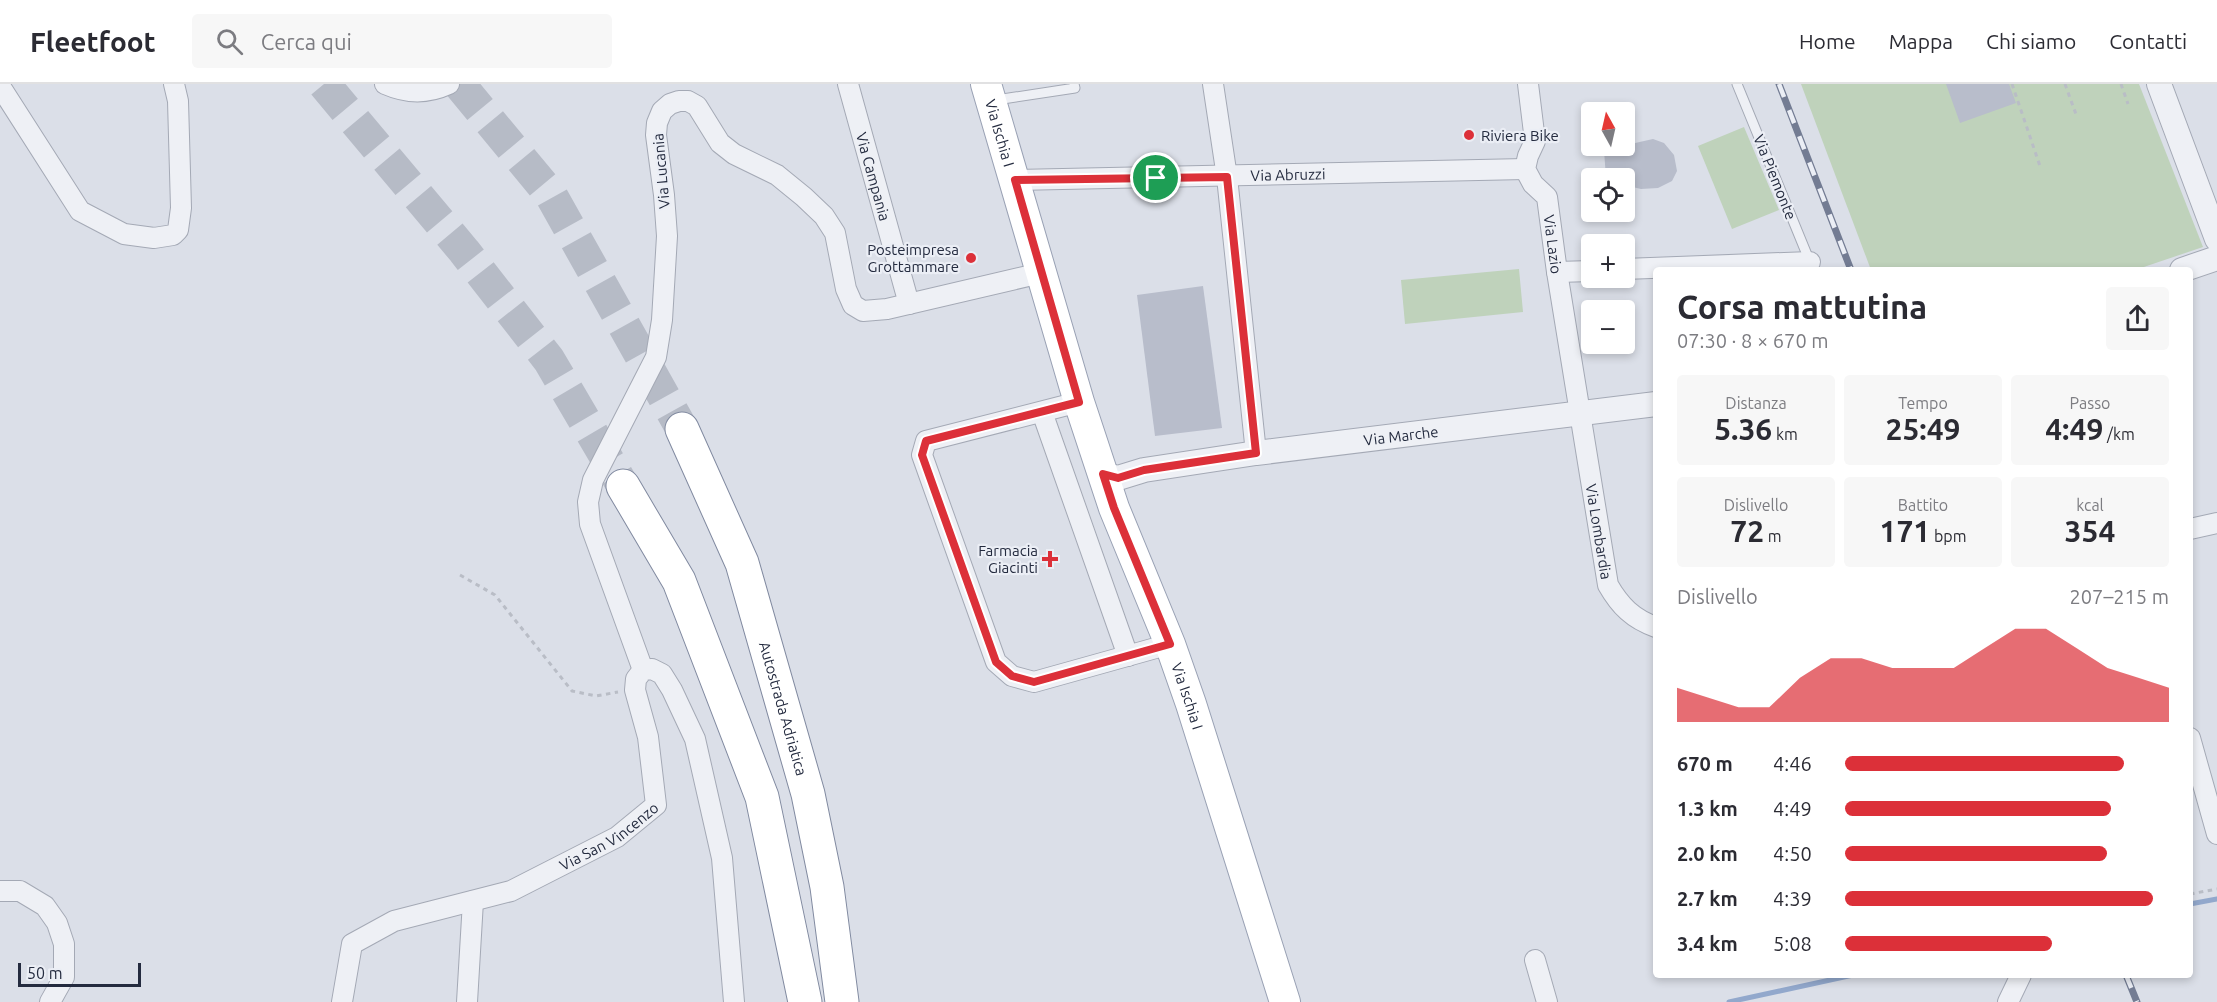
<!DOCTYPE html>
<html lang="it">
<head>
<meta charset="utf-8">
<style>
  body { margin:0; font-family:Ubuntu,sans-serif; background:#f7f7f7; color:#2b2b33; height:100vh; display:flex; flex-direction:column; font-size:22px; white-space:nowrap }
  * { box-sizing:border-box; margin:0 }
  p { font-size:20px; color:#7c7c81 }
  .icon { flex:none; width:33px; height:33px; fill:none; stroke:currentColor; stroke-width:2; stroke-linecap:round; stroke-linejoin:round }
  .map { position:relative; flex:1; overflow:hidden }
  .panel { position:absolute; left:1653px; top:183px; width:540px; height:711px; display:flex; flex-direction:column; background:#fff; border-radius:6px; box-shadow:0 3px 9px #0003 }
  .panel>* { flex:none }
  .needle { width:39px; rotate:352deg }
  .controls { position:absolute; left:1581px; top:18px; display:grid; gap:12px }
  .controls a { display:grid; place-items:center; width:54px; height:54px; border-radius:6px; background:#fff; box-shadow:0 3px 9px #0003; font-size:30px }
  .scale { position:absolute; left:18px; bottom:15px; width:123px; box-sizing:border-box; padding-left:6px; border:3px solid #242b3f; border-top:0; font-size:16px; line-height:21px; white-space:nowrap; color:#242b3f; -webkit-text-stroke:4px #ebeef5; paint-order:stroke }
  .pin { position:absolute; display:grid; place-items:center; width:51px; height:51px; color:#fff; margin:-26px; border:3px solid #fff; border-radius:50%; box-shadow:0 2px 6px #0007 }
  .round { display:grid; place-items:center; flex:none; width:63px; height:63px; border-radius:6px; background:#f7f7f7 }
  .headline { display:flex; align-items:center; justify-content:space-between; height:102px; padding:0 24px }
  h1 { font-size:33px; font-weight:700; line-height:45px }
  .metrics { display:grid; grid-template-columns:repeat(3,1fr); gap:9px; height:102px; padding:6px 24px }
  .metrics div { display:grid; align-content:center; border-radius:6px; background:#f7f7f7; text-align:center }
  .metrics b { font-size:30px; font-weight:700 }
  .metrics small { font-size:16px; font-weight:400 }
  .metrics p { font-size:16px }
  .chart { height:168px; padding:12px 24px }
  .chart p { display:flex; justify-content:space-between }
  .chart svg { width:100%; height:108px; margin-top:6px; fill:#dc3039; opacity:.7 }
  ul { padding:0 24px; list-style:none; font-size:20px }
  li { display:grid; grid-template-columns:96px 72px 1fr; align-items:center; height:45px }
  li i { height:15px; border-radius:8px; background:#dc3039 }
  header { display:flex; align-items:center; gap:36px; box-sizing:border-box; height:84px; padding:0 30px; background:#fff; border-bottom:2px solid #e1e1e2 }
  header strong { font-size:28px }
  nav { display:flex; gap:33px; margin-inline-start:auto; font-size:21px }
  .search { width:420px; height:54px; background:#f7f7f7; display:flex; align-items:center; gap:15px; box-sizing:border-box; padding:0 21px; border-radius:6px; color:#7c7c81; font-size:22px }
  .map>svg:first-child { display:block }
  .green { fill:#bfd2bb }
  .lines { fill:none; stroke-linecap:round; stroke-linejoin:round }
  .stream { stroke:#92a8cc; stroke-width:5 }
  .building { fill:#b8bdcb }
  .motorway-tunnel { stroke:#b6bbc6; stroke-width:33; stroke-dasharray:33 16; stroke-linecap:butt }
  .service-casing { stroke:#a4a9b5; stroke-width:11 }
  .minor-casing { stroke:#a4a9b5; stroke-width:22 }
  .tertiary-casing { stroke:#a4a9b5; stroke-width:26 }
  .primary-casing { stroke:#99a1b4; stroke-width:32 }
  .motorway-casing { stroke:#818aa0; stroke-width:35 }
  .path { stroke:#b9bdc6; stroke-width:3; stroke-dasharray:4.5 4.5; stroke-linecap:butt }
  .service { stroke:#eef0f5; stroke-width:9 }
  .minor { stroke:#eef0f5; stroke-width:20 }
  .tertiary { stroke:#eef0f5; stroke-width:24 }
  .primary { stroke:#fff; stroke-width:30 }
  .motorway { stroke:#fff; stroke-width:33 }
  .rail-casing { stroke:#737c93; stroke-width:7 }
  .rail { stroke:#ebeef5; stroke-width:4.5; stroke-dasharray:14; stroke-linecap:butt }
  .route-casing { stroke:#fff; stroke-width:12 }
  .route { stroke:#dc3039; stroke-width:8 }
  .poi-dot { fill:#dc3039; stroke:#ebeef5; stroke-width:2 }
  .labels { text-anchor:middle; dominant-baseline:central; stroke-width:4.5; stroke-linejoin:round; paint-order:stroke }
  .street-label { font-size:15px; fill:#242b3f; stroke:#ebeef5 }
  .poi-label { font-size:15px; fill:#242b3f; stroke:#ebeef5; text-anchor:end }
</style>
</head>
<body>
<header>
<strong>Fleetfoot</strong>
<div class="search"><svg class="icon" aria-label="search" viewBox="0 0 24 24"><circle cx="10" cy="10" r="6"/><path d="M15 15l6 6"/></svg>Cerca qui</div>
<nav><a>Home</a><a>Mappa</a><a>Chi siamo</a><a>Contatti</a></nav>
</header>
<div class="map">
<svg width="2217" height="918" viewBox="0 0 2217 918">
  <rect width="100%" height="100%" fill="#dbdfe8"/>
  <g class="green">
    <path d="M1801,0H2139L2203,163L2135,186H1871Z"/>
    <path d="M1744,43L1779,126L1732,145L1698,62Z"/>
    <path d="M1519,185L1523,228L1405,240L1401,196Z"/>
  </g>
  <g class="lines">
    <g class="stream">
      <path d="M2190,820L2217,815"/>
      <path d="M1729,918L1853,891"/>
    </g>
  </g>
  <g class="building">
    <path d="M1946,0H2009L2016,19L1960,39Z"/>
    <path d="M1653,55L1664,59L1674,71L1677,87L1672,97L1658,104L1641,105L1624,101V94H1606L1604,66Z"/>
    <path d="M1203,202L1222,344L1155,352L1137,211Z"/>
  </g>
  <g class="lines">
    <g class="motorway-tunnel">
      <path d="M324,0L464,167L549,276L623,402"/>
      <path d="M459,0L551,111L682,345"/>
    </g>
    <defs>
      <g id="service">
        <path d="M1737,0L1810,178"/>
        <path d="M996,16L1075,4L1074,0"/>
      </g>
      <g id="minor">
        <path d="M385,0C408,10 427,10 449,0"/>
        <path id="s1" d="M848,0L909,220"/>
        <path d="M1213,0L1227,93L1256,369"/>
        <path id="s2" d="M1528,0L1535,57L1528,72L1525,85L1533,100L1547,113L1557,188L1608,501C1620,522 1633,535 1656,543"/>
        <path d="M0,2L80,127L124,150L154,154L173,151L178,146L181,124L178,17L174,0"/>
        <path id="s3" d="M1015,96L1525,85"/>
        <path d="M1624,185L1810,178"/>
        <path d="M1557,188L1592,187"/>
        <path d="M1079,318L926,357L922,371L996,578L1012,592L1034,598L1170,560"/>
        <path d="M1042,328L1128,572"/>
        <path d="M2190,445L2217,439"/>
        <path d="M643,586L590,440L588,418L593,396L656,273L662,236L667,152L664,111L656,51L657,39L662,27L670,20L679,17H688L697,22L720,59L734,70L777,91L804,113L824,132L835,149L846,205L853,221L863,227L887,225L1041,189"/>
        <path d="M2190,654L2217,750"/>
        <path d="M0,807H20L45,822L57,839L64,860V893L50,918"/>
        <path d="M1535,876L1547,918"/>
        <path id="s4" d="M342,918L352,860L394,837L511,807L617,753L656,721L648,653L635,606L636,595L643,586L652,585L662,590L672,606L695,655L722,774L734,918"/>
        <path d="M467,918L473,817"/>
        <path d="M2008,918L2021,891"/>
      </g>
      <g id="tertiary">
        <path d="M2159,0L2217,155"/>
        <path d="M2182,186L2217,174"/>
        <path id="s5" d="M1103,390L1118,394L1144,386L1256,369L1656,320"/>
      </g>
      <g id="primary">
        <path id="s6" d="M986,0L1079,318L1114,424L1170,560L1191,620L1285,918"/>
      </g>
      <g id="motorway">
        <path id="s7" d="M682,345L742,479L808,710L827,803L842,918"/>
        <path d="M623,402L679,497L762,713L805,918"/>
      </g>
    </defs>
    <use href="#service" class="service-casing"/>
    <use href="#minor" class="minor-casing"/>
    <use href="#tertiary" class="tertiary-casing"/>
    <use href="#primary" class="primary-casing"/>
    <use href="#motorway" class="motorway-casing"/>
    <g class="path">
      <path d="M2012,0L2041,85"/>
      <path d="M2065,0L2077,33"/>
      <path d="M2121,0L2128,20"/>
      <path d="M460,491L495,511L572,607L596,612L618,608"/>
      <path d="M2190,810L2217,805"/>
    </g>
    <use href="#service" class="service"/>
    <use href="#minor" class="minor"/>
    <use href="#tertiary" class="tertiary"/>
    <use href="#primary" class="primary"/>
    <use href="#motorway" class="motorway"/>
    <defs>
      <g id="rail">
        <path d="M1779,0L1851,186"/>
        <path d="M2126,891L2137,918"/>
      </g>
    </defs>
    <use href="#rail" class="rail-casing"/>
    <use href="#rail" class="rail"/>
  </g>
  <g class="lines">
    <defs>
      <path id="route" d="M1227,93L1256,369L1144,386L1118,394L1103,390L1114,424L1170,560L1034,598L1012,592L996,578L922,371L926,357L1079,318L1015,96Z"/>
    </defs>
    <use href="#route" class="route-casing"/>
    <use href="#route" class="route"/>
  </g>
  <g class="poi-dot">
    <circle cx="1469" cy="51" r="6"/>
    <circle cx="971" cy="174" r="6"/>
    <path d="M1047 466h6v6h6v6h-6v6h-6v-6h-6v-6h6z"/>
  </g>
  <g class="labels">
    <g class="street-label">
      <text stroke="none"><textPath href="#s6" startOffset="51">Via Ischia I</textPath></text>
      <text transform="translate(661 87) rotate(-95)">Via Lucania</text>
      <text stroke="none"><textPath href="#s3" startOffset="273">Via Abruzzi</textPath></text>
      <text stroke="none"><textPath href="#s1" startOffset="96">Via Campania</textPath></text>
      <text transform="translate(1775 93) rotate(68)">Via Piemonte</text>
      <text stroke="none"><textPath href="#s2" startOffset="171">Via Lazio</textPath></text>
      <text stroke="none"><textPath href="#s5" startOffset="302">Via Marche</textPath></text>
      <text stroke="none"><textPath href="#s2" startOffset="462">Via Lombardia</textPath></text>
      <text stroke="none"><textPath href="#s6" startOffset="645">Via Ischia I</textPath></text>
      <text stroke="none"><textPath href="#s7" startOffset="298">Autostrada Adriatica</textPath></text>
      <text stroke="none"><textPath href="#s4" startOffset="340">Via San Vincenzo</textPath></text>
    </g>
    <g class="poi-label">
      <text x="1481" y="51" text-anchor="start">Riviera Bike</text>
      <text x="959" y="165">Posteimpresa<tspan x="959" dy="17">Grottammare</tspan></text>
      <text x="1038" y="466">Farmacia<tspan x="1038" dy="17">Giacinti</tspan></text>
    </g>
  </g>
</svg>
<div class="controls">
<a><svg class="needle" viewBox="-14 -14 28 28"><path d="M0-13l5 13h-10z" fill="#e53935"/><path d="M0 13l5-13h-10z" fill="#7c7c81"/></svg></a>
<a><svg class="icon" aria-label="locate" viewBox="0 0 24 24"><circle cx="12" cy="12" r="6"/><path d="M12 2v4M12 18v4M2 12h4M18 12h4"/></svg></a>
<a>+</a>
<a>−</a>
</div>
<div class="scale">50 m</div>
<div class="pin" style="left:1156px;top:94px;background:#1e9e55"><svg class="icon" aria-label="arrive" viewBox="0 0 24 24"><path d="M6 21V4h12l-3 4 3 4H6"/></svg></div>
<section class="panel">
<div class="headline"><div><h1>Corsa mattutina</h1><p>07:30 · 8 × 670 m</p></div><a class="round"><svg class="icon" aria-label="share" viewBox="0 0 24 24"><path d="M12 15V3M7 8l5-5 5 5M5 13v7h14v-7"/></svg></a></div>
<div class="metrics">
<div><p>Distanza</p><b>5.36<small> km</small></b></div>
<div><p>Tempo</p><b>25:49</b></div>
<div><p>Passo</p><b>4:49<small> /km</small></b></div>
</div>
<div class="metrics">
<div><p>Dislivello</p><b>72<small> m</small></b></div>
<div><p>Battito</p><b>171<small> bpm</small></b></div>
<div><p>kcal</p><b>354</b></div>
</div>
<div class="chart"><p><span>Dislivello</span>207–215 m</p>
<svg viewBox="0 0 160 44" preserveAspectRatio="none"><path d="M0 44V30L10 34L20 38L30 38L40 26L50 18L60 18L70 22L80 22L90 22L100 14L110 6L120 6L130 14L140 22L150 26L160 30V44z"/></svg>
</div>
<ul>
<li><b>670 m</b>4:46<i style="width:86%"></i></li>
<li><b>1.3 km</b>4:49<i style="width:82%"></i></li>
<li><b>2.0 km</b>4:50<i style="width:81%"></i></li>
<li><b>2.7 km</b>4:39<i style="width:95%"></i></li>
<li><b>3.4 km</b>5:08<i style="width:64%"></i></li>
</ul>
</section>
</div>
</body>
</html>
